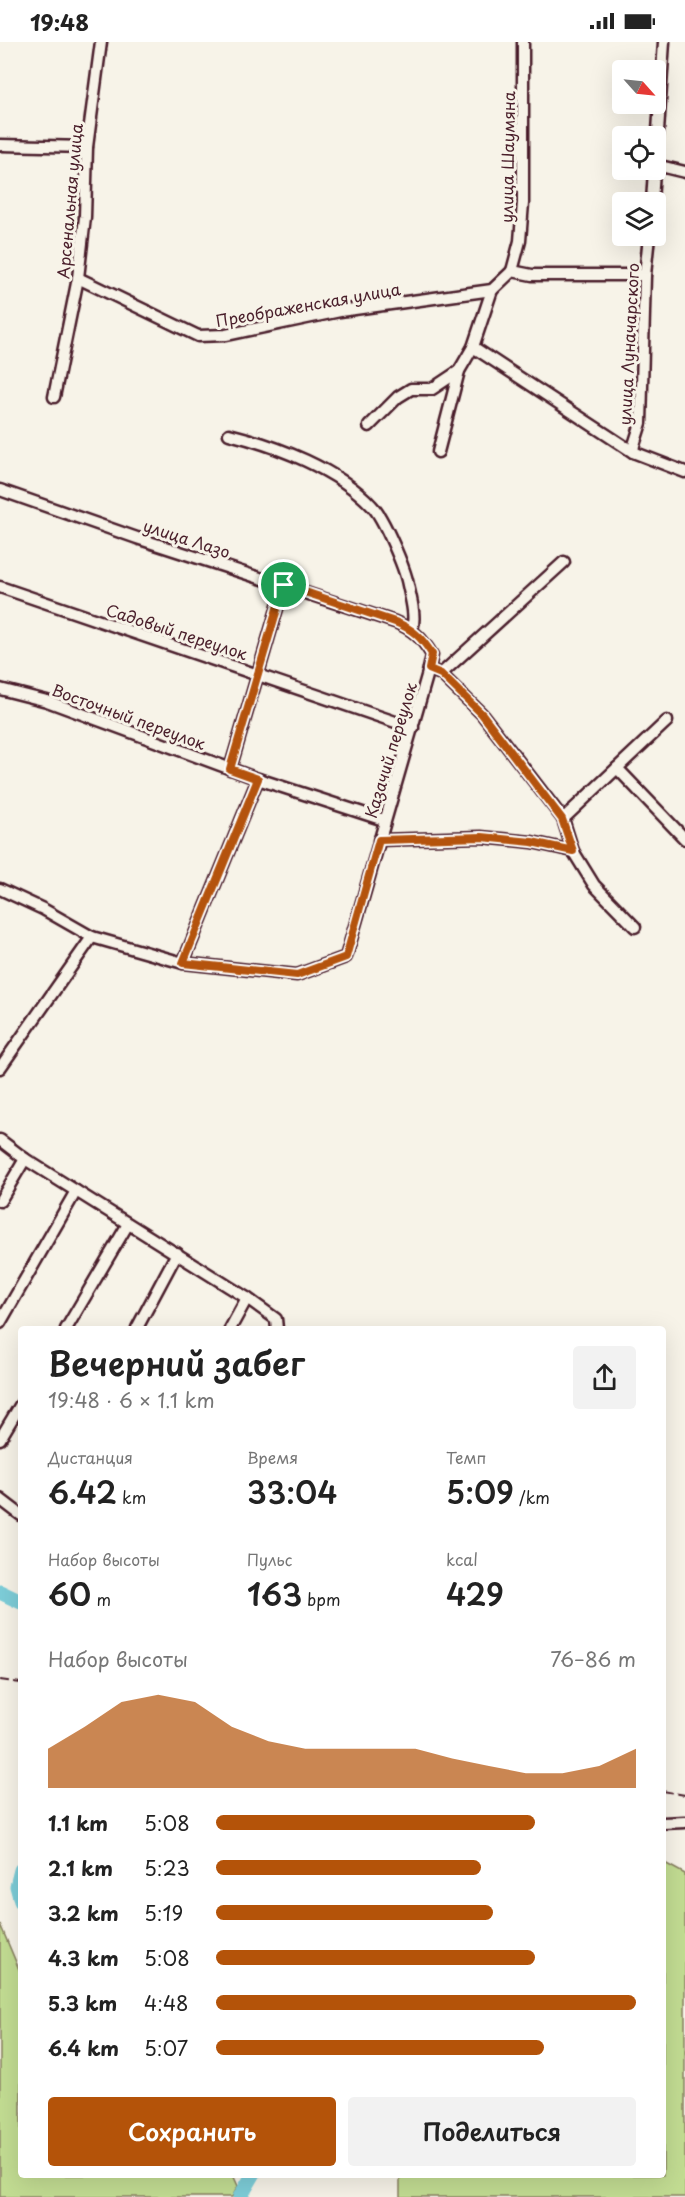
<!DOCTYPE html>
<html lang="ru">
<head>
<meta charset="utf-8">
<style>
  body { margin:0; font-family:"Playpen Sans",sans-serif; background:#f2f2f2; color:#222; height:100vh; display:flex; flex-direction:column; font-size:22px; white-space:nowrap }
  * { box-sizing:border-box; margin:0 }
  p { font-size:20px; color:#767676 }
  .icon { flex:none; width:33px; height:33px; fill:none; stroke:currentColor; stroke-width:2; stroke-linecap:round; stroke-linejoin:round }
  .map { position:relative; flex:1; overflow:hidden }
  .sheet { position:absolute; left:18px; top:1284px; width:648px; height:852px; display:flex; flex-direction:column; background:#fff; border-radius:6px; box-shadow:0 6px 24px #0002 }
  .sheet>* { flex:none }
  .needle { width:39px; rotate:117deg }
  .tools { position:absolute; left:612px; top:18px; display:grid; gap:12px }
  .tools a { display:grid; place-items:center; width:54px; height:54px; border-radius:6px; background:#fff; box-shadow:0 6px 24px #0002; font-size:30px }
  .pin { position:absolute; display:grid; place-items:center; width:51px; height:51px; color:#fff; margin:-26px; border:3px solid #fff; border-radius:50%; box-shadow:0 2px 6px #0007 }
  .round { display:grid; place-items:center; flex:none; width:63px; height:63px; border-radius:6px; background:#f2f2f2 }
  .summary { display:flex; align-items:center; justify-content:space-between; height:102px; padding:0 30px }
  h1 { font-size:33px; font-weight:600; line-height:45px }
  .metrics { display:grid; grid-template-columns:repeat(3,1fr); gap:9px; height:102px; padding:6px 30px }
  .metrics div { display:grid; align-content:center }
  .metrics b { font-size:30px; font-weight:600 }
  .metrics small { font-size:16px; font-weight:400 }
  .metrics p { font-size:16px }
  .chart { height:168px; padding:12px 30px }
  .chart p { display:flex; justify-content:space-between }
  .chart svg { width:100%; height:108px; margin-top:6px; fill:#b45309; opacity:.7 }
  .button { display:flex; gap:12px; margin-top:auto; padding:12px 30px }
  .button a { flex:1; height:69px; border-radius:6px; background:#b45309; color:#fff; font-size:24px; font-weight:600; line-height:69px; text-align:center }
  .button a+a { background:#f2f2f2; color:#222 }
  ul { padding:0 30px; list-style:none; font-size:20px }
  li { display:grid; grid-template-columns:96px 72px 1fr; align-items:center; height:45px }
  li i { height:15px; border-radius:8px; background:#b45309 }
  .status { display:flex; justify-content:space-between; align-items:center; height:42px; padding:0 30px; background:#fff; direction:ltr }
  .status svg { height:16px; fill:currentColor }
  .map>svg:first-child { display:block }
  .green { fill:#c2dc92; stroke:#867e5e; stroke-width:1.5 }
  .lines { fill:none; stroke-linecap:round; stroke-linejoin:round }
  .river { stroke:#7dcdd8; stroke-width:15 }
  .minor-casing { stroke:#4a1f2b; stroke-width:15 }
  .minor { stroke:#f7f3e8; stroke-width:10 }
  .rail { stroke:#4a1f2b; stroke-width:2; stroke-dasharray:9 4.5; stroke-linecap:butt }
  .route-casing { stroke:#fff; stroke-width:12 }
  .route { stroke:#b45309; stroke-width:8 }
  .labels { text-anchor:middle; dominant-baseline:central; stroke-width:6; stroke-linejoin:round; paint-order:stroke }
  .street-label { font-size:16px; fill:#4a1f2b; stroke:#f7f3e8 }
</style>
</head>
<body>
<div class="status"><b>19:48</b><svg viewBox="0 0 49 12"><path d="M0 12V9h3v3zM5 12V6h3v6zM10 12V3h3v9zM15 12V0h3v12zM26 1h20v11H26zM47 4h2v5h-2z"/></svg></div>
<div class="map">
<svg width="685" height="2155" viewBox="0 0 685 2155">
  <rect width="100%" height="100%" fill="#f7f3e8"/>
  <filter id="ink" filterUnits="userSpaceOnUse"><feTurbulence type="fractalNoise" baseFrequency=".0167" numOctaves="2"/><feDisplacementMap in="SourceGraphic" scale="12" xChannelSelector="R" yChannelSelector="G"/><feConvolveMatrix kernelMatrix="1 2 1 2 8 2 1 2 1" color-interpolation-filters="sRGB"/></filter>
  <g filter="url(#ink)">
    <g class="green">
      <path d="M663,1820L685,1832V2155H400V2133H663Z"/>
      <path d="M0,1882L21,1932V2133H233L238,2144L232,2155H0Z"/>
    </g>
    <g class="lines">
      <g class="river">
        <path d="M0,1550L21,1560"/>
        <path d="M21,1828L17,1844L21,1859"/>
        <path d="M240,2155L253,2133"/>
      </g>
      <defs>
        <g id="minor">
          <path d="M0,103L87,105"/>
          <path d="M656,119L664,0"/>
          <path d="M656,123L685,130"/>
          <path d="M652,160L654,128"/>
          <path d="M512,229L520,199L523,161V0"/>
          <path d="M512,229L532,233H645"/>
          <path d="M78,236L198,294L226,293L340,269L492,248L512,229"/>
          <path d="M473,305L633,410L685,430"/>
          <path d="M54,355L78,236L85,175L87,105L101,0"/>
          <path d="M369,384L398,355L411,347H432L459,329"/>
          <path d="M229,392C277,404 338,427 372,464C383,475 405,526 408,543C411,557 416,574 412,588"/>
          <path d="M438,410L459,329L473,305L492,248"/>
          <path d="M633,410L634,403L641,381L645,233L649,194"/>
          <path d="M0,448L137,496L395,580C413,587 422,596 432,613L429,627L441,632L482,672L563,777L573,809L594,843L635,885"/>
          <path d="M0,545L413,686"/>
          <path d="M441,632L564,520"/>
          <path d="M0,647L47,659L258,737L384,778"/>
          <path d="M617,726L685,797"/>
          <path d="M230,727L284,543"/>
          <path d="M563,777L667,679"/>
          <path d="M379,798L481,795L532,800L573,809"/>
          <path d="M0,847L43,867L92,895L183,921L258,737"/>
          <path d="M183,921L297,933L346,915L429,627"/>
          <path d="M0,1026L92,895"/>
          <path d="M0,1098L25,1117L247,1256L276,1277L277,1287"/>
          <path d="M0,1159L25,1117"/>
          <path d="M0,1281L76,1149"/>
          <path d="M137,1286L177,1211"/>
          <path d="M66,1287L128,1182"/>
          <path d="M230,1287L247,1256"/>
          <path d="M0,1397L21,1362"/>
          <path d="M0,1457L21,1473"/>
          <path d="M663,1781L685,1780"/>
        </g>
      </defs>
      <use href="#minor" class="minor-casing"/>
      <use href="#minor" class="minor"/>
      <g class="rail">
        <path d="M0,1638L21,1641"/>
        <path d="M663,1749L685,1753"/>
      </g>
    </g>
  </g>
  <g class="lines" filter="url(#ink)">
    <defs>
      <path id="route" d="M284,543L395,580C413,587 422,596 432,612L429,627L441,632L482,672L562,777L573,809L532,800L482,795L379,798L346,915L297,933L183,921L258,737L230,727Z"/>
    </defs>
    <use href="#route" class="route-casing"/>
    <use href="#route" class="route"/>
  </g>
  <g class="labels">
    <g class="street-label">
      <text transform="translate(507 115) rotate(-89)">улица Шаумяна</text>
      <text transform="translate(69 159) rotate(-85)">Арсенальная улица</text>
      <text transform="translate(308 262) rotate(-10)">Преображенская улица</text>
      <text transform="translate(628 302) rotate(-87)">улица Луначарского</text>
      <text transform="translate(187 496) rotate(18)">улица Лазо</text>
      <text transform="translate(177 589) rotate(18)">Садовый переулок</text>
      <text transform="translate(129 674) rotate(20)">Восточный переулок</text>
      <text transform="translate(390 708) rotate(-73)">Казачий переулок</text>
    </g>
  </g>
</svg>
<div class="tools">
<a><svg class="needle" viewBox="-14 -14 28 28"><path d="M0-13l5 13h-10z" fill="#e53935"/><path d="M0 13l5-13h-10z" fill="#767676"/></svg></a>
<a><svg class="icon" aria-label="locate" viewBox="0 0 24 24"><circle cx="12" cy="12" r="6"/><path d="M12 2v4M12 18v4M2 12h4M18 12h4"/></svg></a>
<a><svg class="icon" aria-label="layers" viewBox="0 0 24 24"><path d="M12 4l9 5-9 5-9-5zM3 14l9 5 9-5"/></svg></a>
</div>
<div class="pin" style="left:284px;top:543px;background:#1e9e55"><svg class="icon" aria-label="arrive" viewBox="0 0 24 24"><path d="M6 21V4h12l-3 4 3 4H6"/></svg></div>
<section class="sheet">
<div class="summary"><div><h1>Вечерний забег</h1><p>19:48 · 6 × 1.1 km</p></div><a class="round"><svg class="icon" aria-label="share" viewBox="0 0 24 24"><path d="M12 15V3M7 8l5-5 5 5M5 13v7h14v-7"/></svg></a></div>
<div class="metrics">
<div><p>Дистанция</p><b>6.42<small> km</small></b></div>
<div><p>Время</p><b>33:04</b></div>
<div><p>Темп</p><b>5:09<small> /km</small></b></div>
</div>
<div class="metrics">
<div><p>Набор высоты</p><b>60<small> m</small></b></div>
<div><p>Пульс</p><b>163<small> bpm</small></b></div>
<div><p>kcal</p><b>429</b></div>
</div>
<div class="chart"><p><span>Набор высоты</span>76–86 m</p>
<svg viewBox="0 0 160 44" preserveAspectRatio="none"><path d="M0 44V28L10 19L20 9L30 6L40 9L50 19L60 25L70 28L80 28L90 28L100 28L110 32L120 35L130 38L140 38L150 35L160 28V44z"/></svg>
</div>
<ul>
<li><b>1.1 km</b>5:08<i style="width:76%"></i></li>
<li><b>2.1 km</b>5:23<i style="width:63%"></i></li>
<li><b>3.2 km</b>5:19<i style="width:66%"></i></li>
<li><b>4.3 km</b>5:08<i style="width:76%"></i></li>
<li><b>5.3 km</b>4:48<i style="width:100%"></i></li>
<li><b>6.4 km</b>5:07<i style="width:78%"></i></li>
</ul>
<div class="button"><a>Сохранить</a><a>Поделиться</a></div>
</section>
</div>
</body>
</html>
